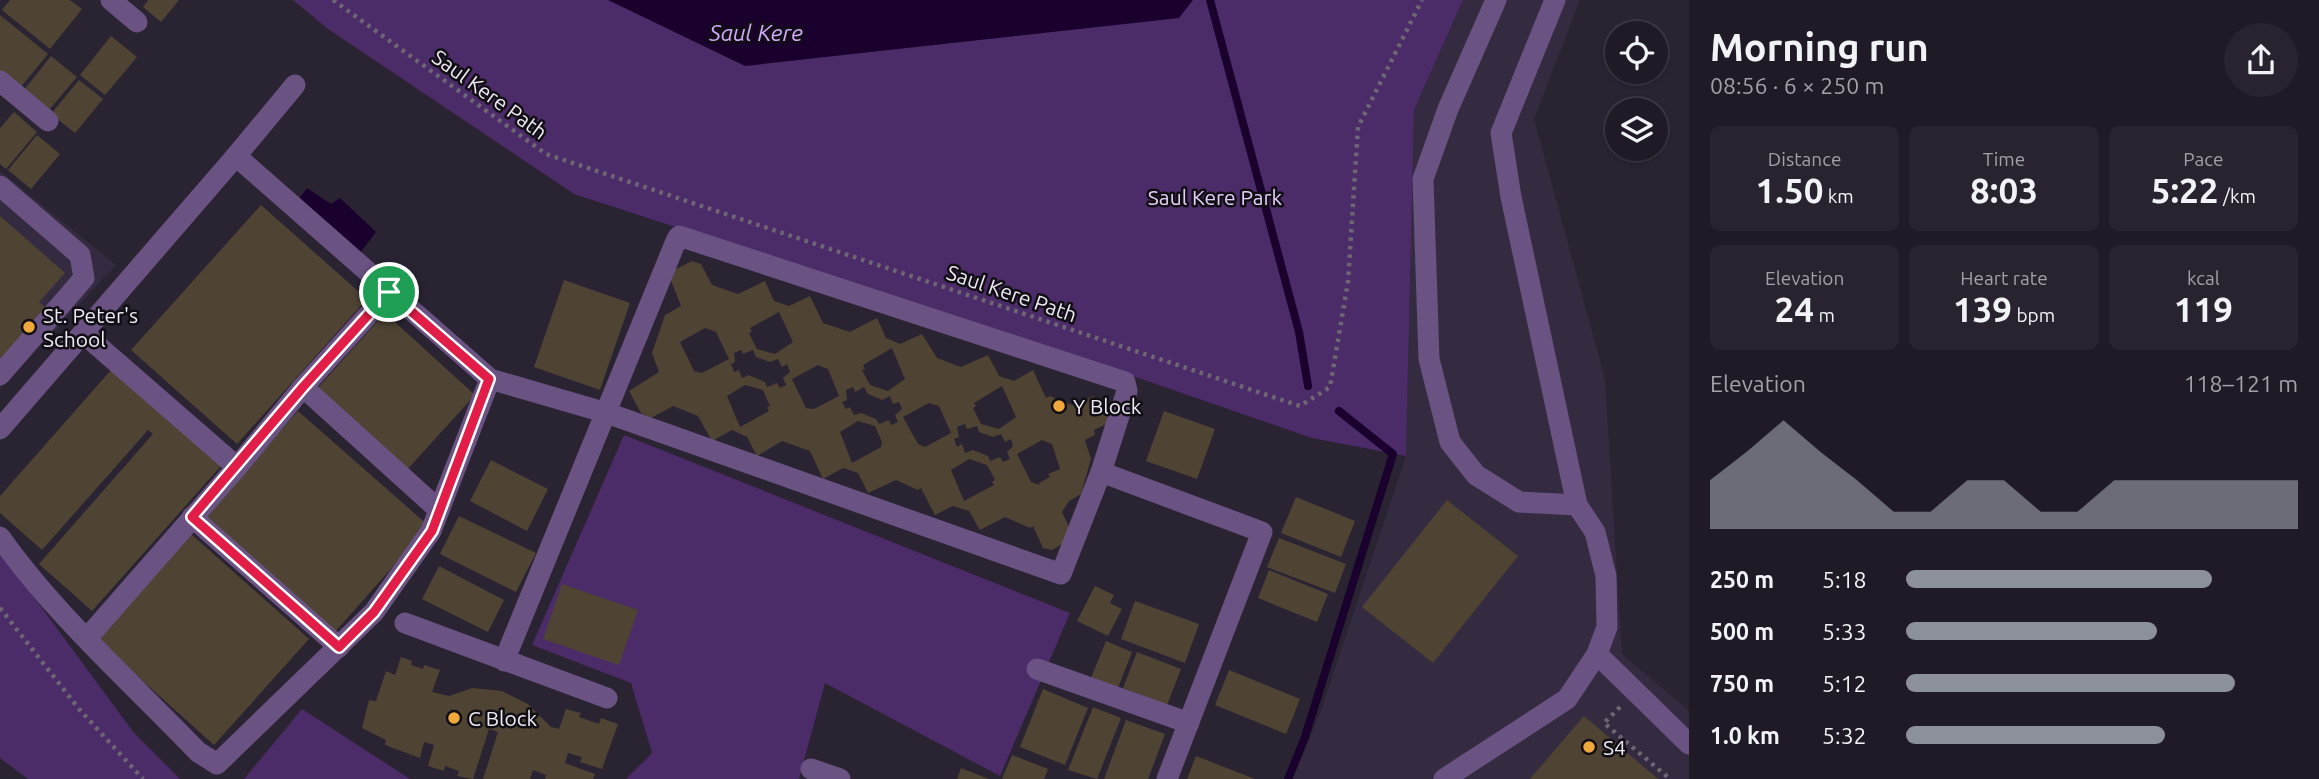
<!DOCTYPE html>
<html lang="en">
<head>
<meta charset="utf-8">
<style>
  body { margin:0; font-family:Ubuntu,sans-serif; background:#28232e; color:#f1f3f6; height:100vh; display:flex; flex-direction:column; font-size:26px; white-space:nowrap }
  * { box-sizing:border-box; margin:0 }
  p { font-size:23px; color:#a2a1a7 }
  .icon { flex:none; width:38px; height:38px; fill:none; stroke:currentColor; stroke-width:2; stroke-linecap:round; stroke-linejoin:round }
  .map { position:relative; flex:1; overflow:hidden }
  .side { display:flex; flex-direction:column; background:#201a26; width:630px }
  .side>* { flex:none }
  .buttons { position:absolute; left:1605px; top:21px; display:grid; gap:14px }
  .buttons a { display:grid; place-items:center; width:63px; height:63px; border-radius:50%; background:#201a26; box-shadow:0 2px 5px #0004,0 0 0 2px #3d3843; font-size:35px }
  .pin { position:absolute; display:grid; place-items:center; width:60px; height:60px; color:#fff; margin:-30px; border:4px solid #fff; border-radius:50%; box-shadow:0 2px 7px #0007 }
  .round { display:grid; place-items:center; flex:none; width:74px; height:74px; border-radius:37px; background:#28232e }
  .headline { display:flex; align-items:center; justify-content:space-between; height:119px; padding:0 21px }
  h1 { font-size:38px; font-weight:700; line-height:52px }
  .metrics { display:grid; grid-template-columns:repeat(3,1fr); gap:10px; height:119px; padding:7px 21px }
  .metrics div { display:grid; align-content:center; border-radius:10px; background:#28232e; text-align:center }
  .metrics b { font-size:35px; font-weight:700 }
  .metrics small { font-size:19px; font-weight:400 }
  .metrics p { font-size:19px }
  .chart { height:196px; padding:14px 21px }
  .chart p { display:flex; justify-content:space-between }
  .chart svg { width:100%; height:126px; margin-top:7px; fill:#8c9099; opacity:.7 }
  ul { padding:0 21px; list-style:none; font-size:23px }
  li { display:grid; grid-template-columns:112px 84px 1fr; align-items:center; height:52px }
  li i { height:18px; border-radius:9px; background:#8c9099 }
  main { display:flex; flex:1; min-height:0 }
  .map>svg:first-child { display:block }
  .built { fill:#352b40 }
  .green { fill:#4c2b69 }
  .water { fill:#19002d }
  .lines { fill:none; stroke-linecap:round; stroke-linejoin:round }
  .stream { stroke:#19002d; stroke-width:8 }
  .building { fill:#4f4333; fill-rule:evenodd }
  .path { stroke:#6d6774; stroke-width:4.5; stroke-dasharray:3.5 5; stroke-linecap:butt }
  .minor { stroke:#6a5283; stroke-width:21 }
  .route-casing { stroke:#fff; stroke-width:14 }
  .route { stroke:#e11d48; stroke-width:9 }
  .poi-dot { fill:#eea83c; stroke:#110e14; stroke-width:2.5 }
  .labels { text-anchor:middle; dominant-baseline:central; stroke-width:5; stroke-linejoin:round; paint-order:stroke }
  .street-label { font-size:21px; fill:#eee9f4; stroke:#110e14 }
  .park-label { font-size:21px; fill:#e3d0fa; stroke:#110e14 }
  .poi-label { font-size:21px; fill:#eee9f4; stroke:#110e14; text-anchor:start }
  .water-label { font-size:23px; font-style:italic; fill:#d2aafc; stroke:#110e14 }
</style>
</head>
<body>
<main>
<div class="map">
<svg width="1689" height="779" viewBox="0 0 1689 779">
  <rect width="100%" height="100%" fill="#2a2332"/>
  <g class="built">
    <path d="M1463,0H1580L1534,119L1605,379L1622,654L1689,711V779H1293L1320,713L1406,456L1414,110Z"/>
    <path d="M0,171L116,265L0,389Z"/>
  </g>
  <g class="green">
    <path d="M293,0H1463L1414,110L1406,456L1312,438L1127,374L574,194L328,29Z"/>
    <path d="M624,435L1070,613L1000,776L825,683L799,779H626L652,753L631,683L532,645Z"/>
    <path d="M0,551L134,733L180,779H28L0,758Z"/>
    <path d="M302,709L410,779H244Z"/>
  </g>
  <g class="water">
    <path d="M608,0H1193L1179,18L745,66Z"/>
    <path d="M307,188L331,204L340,198L376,232L357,257L296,203Z"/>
  </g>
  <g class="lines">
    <g class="stream">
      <path d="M1210,0L1299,332L1308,386"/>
      <path d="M1288,779L1305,737L1393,454L1339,411"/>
    </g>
  </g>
  <g class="building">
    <path d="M10,0H70L82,9L50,49L2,10Z"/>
    <path d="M148,0H179L161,22L143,7Z"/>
    <path d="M0,15L48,54L20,88L0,71Z"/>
    <path d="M111,36L137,57L105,95L80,75Z"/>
    <path d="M51,56L77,77L49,110L24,90Z"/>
    <path d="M79,80L103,99L75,133L51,114Z"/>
    <path d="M14,112L37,132L6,169L0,164V128Z"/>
    <path d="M37,135L60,154L31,189L8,170Z"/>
    <path d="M261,205L367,299L237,444L131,350Z"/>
    <path d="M0,216L65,273L39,302L48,309L0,363Z"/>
    <path d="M692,261L701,264L712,285L738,294L765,281L774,301L789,306L810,296L823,323L850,332L877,318L886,338L900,344L922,334L937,358L961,367L988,355L999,376L1014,381L1033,370L1046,398L1050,396L1072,405L1094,396L1097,401L1104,399L1113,421L1094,430L1095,435L1085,440L1091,459L1081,494L1069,501L1062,512L1074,537L1052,550L1043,548L1033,526L1030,528L1005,517L980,530L969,511L953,506L935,515L921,488L918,490L896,480L868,493L858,473L843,468L823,479L810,451L782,441L757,456L747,437L732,430L712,441L698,416L673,406L651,418L641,413L629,391L659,372L652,353L665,315L681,306L668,273ZM779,312L793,342L775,354L757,349L749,333L752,332L750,328ZM705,328L716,332L729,359L702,373L694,371L680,342ZM892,348L905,379L888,391L870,385L862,370L865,369L863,365ZM741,350L743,354L753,350L756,357L770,362L778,359L782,367L787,364L790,372L783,378L786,385L780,388L777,383L767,387L765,382L749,375L742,378L739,370L734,372L731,364L735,362L734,353ZM818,365L828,369L839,396L814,409L806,408L792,379ZM745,385L763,390L770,406L767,407L769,411L740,427L727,396ZM1002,386L1016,417L999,429L981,424L973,408L976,406L974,403ZM853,387L855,392L864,387L868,394L882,400L890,396L893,404L899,402L902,409L895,415L898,422L891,425L889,420L879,424L876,419L861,413L854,415L850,407L846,409L842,402L847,400L846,390ZM929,403L939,406L951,433L925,447L918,444L903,417ZM858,421L875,426L882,442L881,447L852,463L840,432ZM965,424L967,429L977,426L979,432L993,437L1001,434L1005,442L1011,439L1013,446L1007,452L1010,459L1003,462L1000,457L990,461L988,456L973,450L965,453L962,444L957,447L954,439L959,437L957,427ZM1042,440L1052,444L1060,469L1048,474L1050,477L1039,483L1040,485L1031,482L1017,454ZM969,459L987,465L995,480L992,482L994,485L964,501L951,470Z"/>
    <path d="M564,280L630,303L600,390L534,367Z"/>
    <path d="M385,313L475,395L404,473L314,392Z"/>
    <path d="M111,370L221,466L92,611L39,564L153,434L148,430L42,550L0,513V496Z"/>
    <path d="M298,411L429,526L334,633L203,519Z"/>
    <path d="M1164,411L1215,429L1197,479L1146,461Z"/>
    <path d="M491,460L548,489L527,531L470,501Z"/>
    <path d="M1296,497L1355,521L1341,557L1281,533Z"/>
    <path d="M1447,500L1518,556L1433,663L1362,607Z"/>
    <path d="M459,516L536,553L516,592L440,554Z"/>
    <path d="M191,534L309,639L214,745L97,640Z"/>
    <path d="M1279,538L1346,564L1335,593L1267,567Z"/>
    <path d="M439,566L504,600L488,632L422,599Z"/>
    <path d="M1269,570L1328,594L1317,622L1258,598Z"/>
    <path d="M562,584L638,610L619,665L543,639Z"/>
    <path d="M1095,586L1114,595L1110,603L1122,609L1108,636L1077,621Z"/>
    <path d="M1135,601L1199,624L1185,663L1121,639Z"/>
    <path d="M1106,641L1132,652L1118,688L1091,678Z"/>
    <path d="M1137,652L1181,669L1167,705L1123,688Z"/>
    <path d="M401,657L412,661L411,665L423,669L424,665L440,670L432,692L449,696L472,688L502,691L528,704L551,727L559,729L566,709L581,713L579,717L599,724L601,718L618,724L602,769L580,762L582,757L568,753L565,763L595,774L593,779H545L546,775L533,770L530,779H483L498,732L489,729L473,779L457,776L459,771L445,766L444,771L428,766L434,745L424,742L420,758L385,745L386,740L362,728L369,700L376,701L386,671L395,675Z"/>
    <path d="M1229,670L1300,699L1286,734L1215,705Z"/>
    <path d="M1043,689L1088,708L1065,765L1020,747Z"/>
    <path d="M1093,707L1121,718L1097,779L1068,770Z"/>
    <path d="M1584,716L1658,779H1530Z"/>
    <path d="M1126,720L1165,734L1148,779H1104Z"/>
    <path d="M1012,755L1048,769L1044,779H1002Z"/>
    <path d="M1196,756L1255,779H1187Z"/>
    <path d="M961,768L989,779H957Z"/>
  </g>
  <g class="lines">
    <g class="path">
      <path d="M333,0L546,154L1300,406L1330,387L1348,282L1358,127L1422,0"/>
      <path d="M0,608L79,709L143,779"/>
      <path d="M1620,707L1604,723L1670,779"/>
    </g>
    <g class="minor">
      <path d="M111,0L137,22"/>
      <path d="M1496,0L1448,109L1423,179L1429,359L1450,442L1476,475L1519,502L1577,505"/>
      <path d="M0,81L48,121"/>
      <path d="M236,156L295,85"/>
      <path d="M0,186L80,255L84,278L0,375"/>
      <path d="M83,333L237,467L303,387L389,292"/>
      <path d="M303,387L439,510"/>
      <path d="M0,429L236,156L490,379L607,413L1061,574L1101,472L1127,391L1125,382L679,236L676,241L504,661"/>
      <path d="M1101,472L1262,532L1167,779"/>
      <path d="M192,517L339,647"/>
      <path d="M0,537C55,615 132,683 198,752L217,764L374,612L431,531L490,379"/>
      <path d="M405,623L607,698"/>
      <path d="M88,637L237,467"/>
      <path d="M1597,654L1689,744"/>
      <path d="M1037,669L1189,723"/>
      <path d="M811,769L840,779"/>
      <path d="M1444,779L1567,699L1597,654L1607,627L1606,576L1595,532L1577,505L1511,197L1501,133L1555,0"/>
    </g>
  </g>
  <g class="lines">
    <defs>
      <path id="route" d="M389,292L489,379L432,531L374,612L339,647L192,517L303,387Z"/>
    </defs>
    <use href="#route" class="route-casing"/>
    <use href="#route" class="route"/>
  </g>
  <g class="poi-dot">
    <circle cx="29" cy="327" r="7"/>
    <circle cx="1059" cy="406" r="7"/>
    <circle cx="454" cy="718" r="7"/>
    <circle cx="1589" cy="747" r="7"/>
  </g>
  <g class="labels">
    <g class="street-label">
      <text transform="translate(490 94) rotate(36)">Saul Kere Path</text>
      <text transform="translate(1012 293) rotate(19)">Saul Kere Path</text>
    </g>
    <g class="park-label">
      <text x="1215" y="197">Saul Kere Park</text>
    </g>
    <g class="poi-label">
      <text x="43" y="315">St. Peter's<tspan x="43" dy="24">School</tspan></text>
      <text x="1073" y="406">Y Block</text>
      <text x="468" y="718">C Block</text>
      <text x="1603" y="747">S4</text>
    </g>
    <g class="water-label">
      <text x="756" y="32">Saul Kere</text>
    </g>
  </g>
</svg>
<div class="buttons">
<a><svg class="icon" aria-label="locate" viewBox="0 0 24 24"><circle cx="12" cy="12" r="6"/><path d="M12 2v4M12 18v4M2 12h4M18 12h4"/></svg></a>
<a><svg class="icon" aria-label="layers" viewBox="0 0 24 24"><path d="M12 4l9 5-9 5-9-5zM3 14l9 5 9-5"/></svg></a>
</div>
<div class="pin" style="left:389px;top:292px;background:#1e9e55"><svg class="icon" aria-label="arrive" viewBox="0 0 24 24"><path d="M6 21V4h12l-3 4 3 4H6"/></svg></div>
</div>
<section class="side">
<div class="headline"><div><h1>Morning run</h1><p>08:56 · 6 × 250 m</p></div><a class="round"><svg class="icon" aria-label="share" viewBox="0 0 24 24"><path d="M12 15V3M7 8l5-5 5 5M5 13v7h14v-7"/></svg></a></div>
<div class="metrics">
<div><p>Distance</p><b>1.50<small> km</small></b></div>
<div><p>Time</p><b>8:03</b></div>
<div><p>Pace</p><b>5:22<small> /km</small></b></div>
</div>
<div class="metrics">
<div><p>Elevation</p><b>24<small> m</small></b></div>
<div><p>Heart rate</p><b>139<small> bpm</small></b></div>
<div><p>kcal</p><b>119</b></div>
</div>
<div class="chart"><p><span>Elevation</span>118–121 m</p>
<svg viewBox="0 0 160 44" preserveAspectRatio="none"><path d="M0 44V27L10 17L20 6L30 17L40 27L50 38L60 38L70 27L80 27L90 38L100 38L110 27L120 27L130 27L140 27L150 27L160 27V44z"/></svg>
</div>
<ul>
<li><b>250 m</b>5:18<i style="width:78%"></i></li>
<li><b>500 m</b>5:33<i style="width:64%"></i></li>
<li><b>750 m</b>5:12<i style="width:84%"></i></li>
<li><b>1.0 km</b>5:32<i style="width:66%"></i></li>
</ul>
</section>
</main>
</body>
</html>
